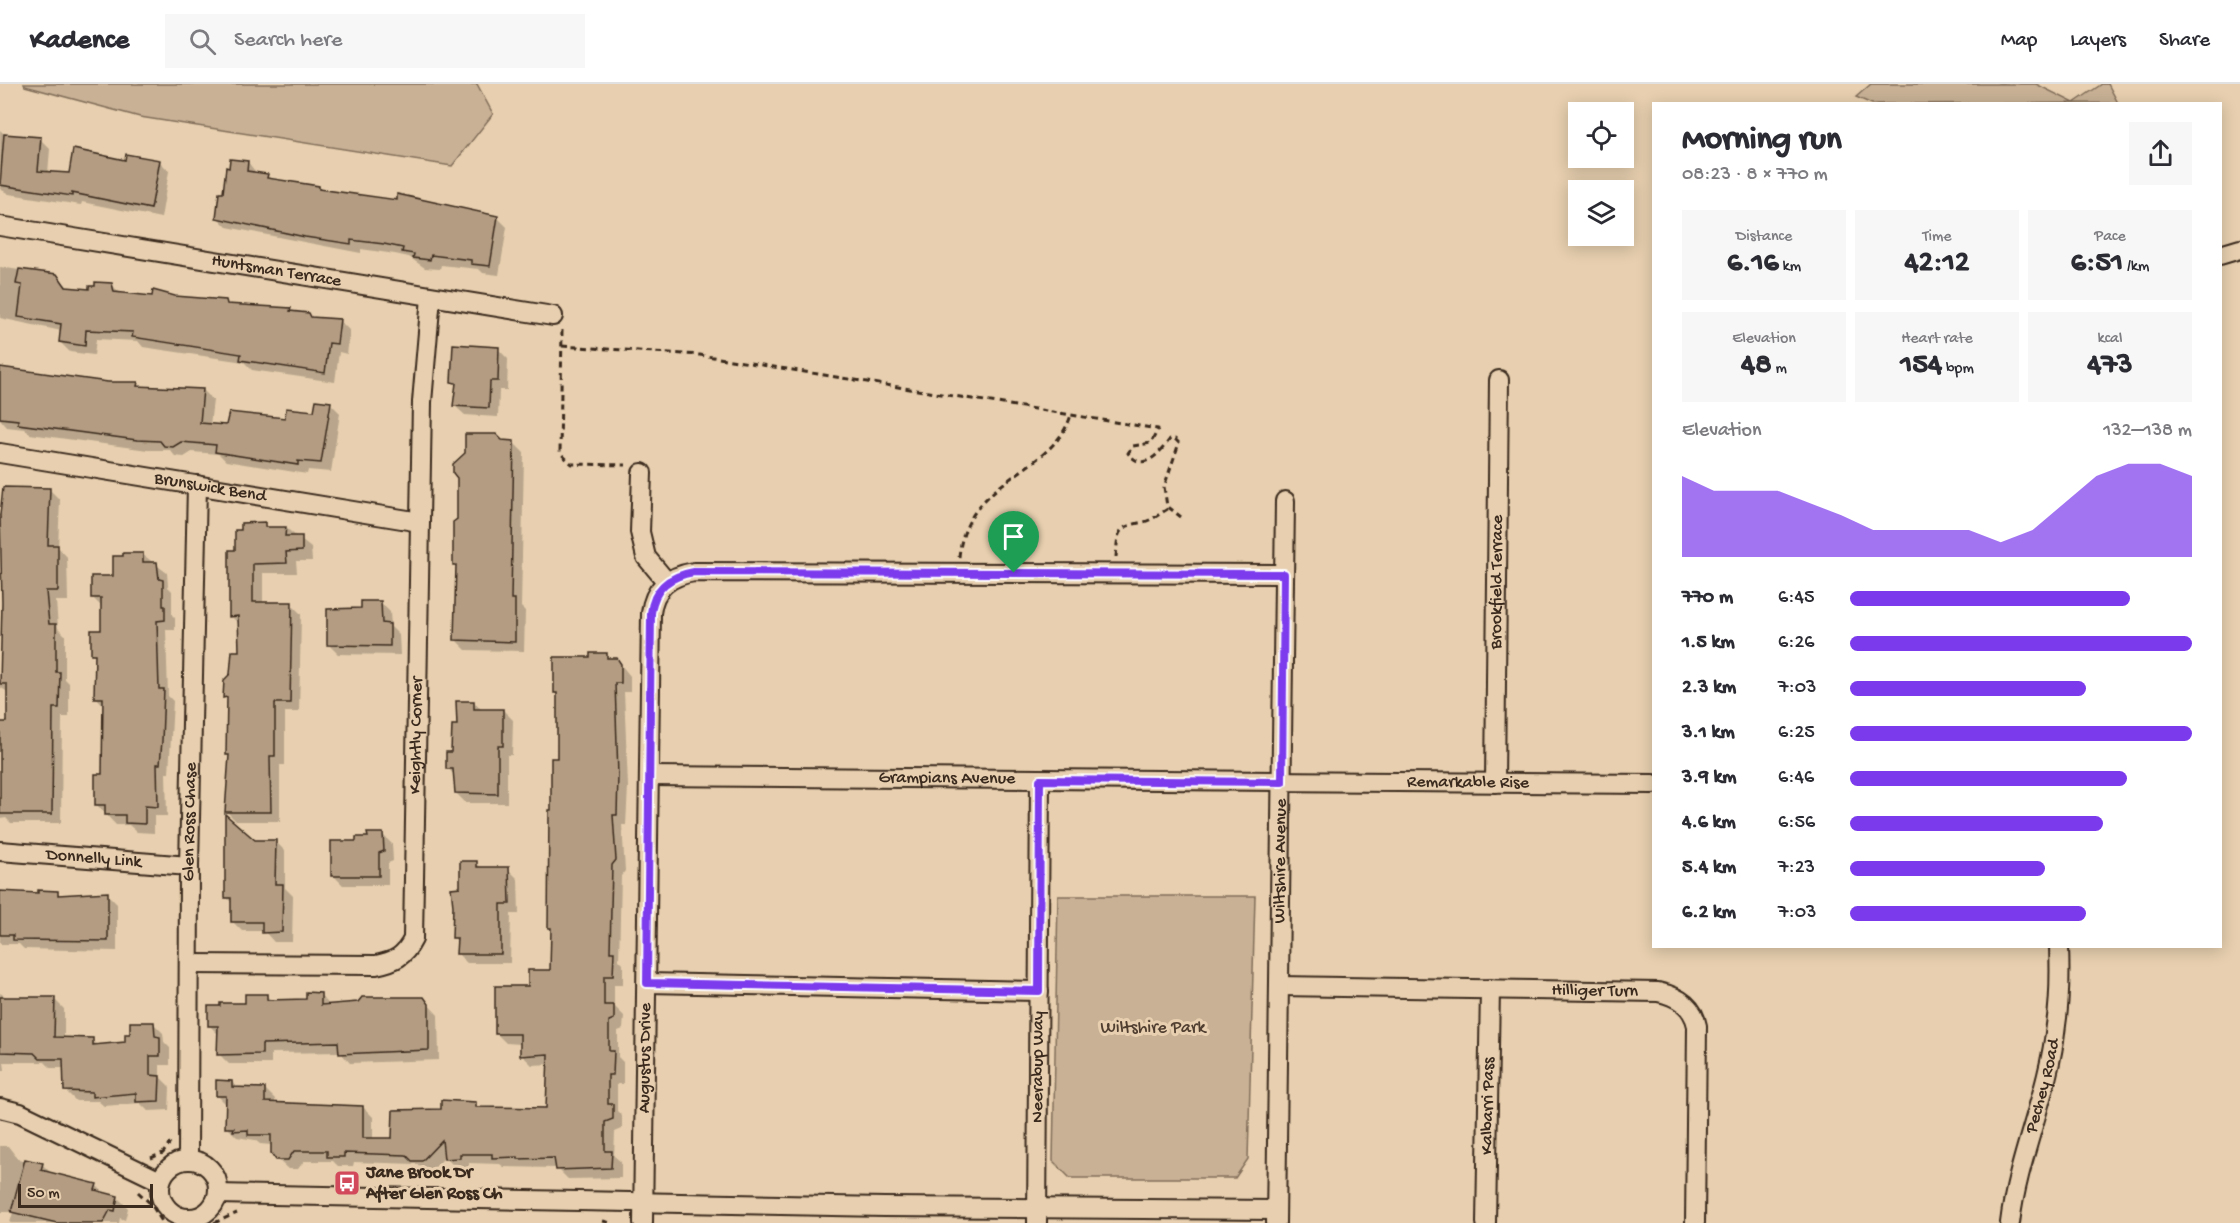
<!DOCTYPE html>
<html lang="en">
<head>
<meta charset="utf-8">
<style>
  body { margin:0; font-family:"Gochi Hand",sans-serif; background:#f7f7f7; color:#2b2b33; height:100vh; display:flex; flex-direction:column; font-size:22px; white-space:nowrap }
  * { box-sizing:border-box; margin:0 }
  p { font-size:20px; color:#7c7c81 }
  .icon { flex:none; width:33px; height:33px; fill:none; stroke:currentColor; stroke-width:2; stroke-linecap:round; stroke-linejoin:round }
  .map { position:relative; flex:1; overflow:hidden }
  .side { position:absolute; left:1652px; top:18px; width:570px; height:846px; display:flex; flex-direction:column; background:#fff; border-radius:0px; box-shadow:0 3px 15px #0003 }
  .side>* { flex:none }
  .controls { position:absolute; left:1568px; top:18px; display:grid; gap:12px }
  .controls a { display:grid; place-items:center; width:66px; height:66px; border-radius:0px; background:#fff; box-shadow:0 3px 15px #0003; font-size:30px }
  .scale { position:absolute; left:18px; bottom:15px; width:135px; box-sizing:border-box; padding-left:6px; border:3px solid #3b2a1e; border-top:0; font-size:16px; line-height:21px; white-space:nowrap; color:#3b2a1e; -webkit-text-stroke:4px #e7cfaf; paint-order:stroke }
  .pin { position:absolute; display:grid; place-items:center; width:51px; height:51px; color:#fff; margin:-62px -26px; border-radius:50% 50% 50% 0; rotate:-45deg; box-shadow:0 0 6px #0007 }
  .pin .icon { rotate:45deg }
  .round { display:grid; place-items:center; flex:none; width:63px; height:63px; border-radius:0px; background:#f7f7f7 }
  .overview { display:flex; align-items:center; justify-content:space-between; height:102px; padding:0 30px }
  h1 { font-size:33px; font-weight:700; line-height:45px }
  .stats { display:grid; grid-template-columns:repeat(3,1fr); gap:9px; height:102px; padding:6px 30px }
  .stats div { display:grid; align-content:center; border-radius:0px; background:#f7f7f7; text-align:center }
  .stats b { font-size:30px; font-weight:700 }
  .stats small { font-size:16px; font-weight:400 }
  .stats p { font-size:16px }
  .chart { height:168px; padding:12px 30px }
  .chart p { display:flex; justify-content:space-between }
  .chart svg { width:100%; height:108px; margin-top:6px; fill:#7c3aed; opacity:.7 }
  ul { padding:0 30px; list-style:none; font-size:20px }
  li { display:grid; grid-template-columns:96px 72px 1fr; align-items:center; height:45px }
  li i { height:15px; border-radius:8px; background:#7c3aed }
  header { display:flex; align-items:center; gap:36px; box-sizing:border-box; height:84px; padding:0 30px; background:#fff; border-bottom:2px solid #e1e1e2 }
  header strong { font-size:28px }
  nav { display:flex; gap:33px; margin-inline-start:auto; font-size:21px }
  .search { width:420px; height:54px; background:#f7f7f7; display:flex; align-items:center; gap:15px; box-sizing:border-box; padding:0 21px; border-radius:0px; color:#7c7c81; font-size:22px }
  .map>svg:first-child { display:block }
  .green { fill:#c8b195; stroke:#826e5a; stroke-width:1.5 }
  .shadow { fill:#0003 }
  .building { fill:#b39c82; stroke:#3b2a1e; stroke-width:1.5 }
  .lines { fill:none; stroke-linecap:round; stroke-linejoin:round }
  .minor-casing { stroke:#3b2a1e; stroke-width:22 }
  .path { stroke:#3b2a1e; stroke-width:3; stroke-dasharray:6 4.5; stroke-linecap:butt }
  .minor { stroke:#e7cfaf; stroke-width:18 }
  .route-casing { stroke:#fff; stroke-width:12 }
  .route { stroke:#7c3aed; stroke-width:8 }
  .labels { text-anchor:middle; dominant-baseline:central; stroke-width:6; stroke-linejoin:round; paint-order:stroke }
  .street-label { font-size:18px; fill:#3b2a1e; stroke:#e7cfaf }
  .park-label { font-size:18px; fill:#503e30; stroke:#e7cfaf }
  .poi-label { font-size:18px; font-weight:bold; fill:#3b2a1e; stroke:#e7cfaf; text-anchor:start }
</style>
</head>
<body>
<header>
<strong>Kadence</strong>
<div class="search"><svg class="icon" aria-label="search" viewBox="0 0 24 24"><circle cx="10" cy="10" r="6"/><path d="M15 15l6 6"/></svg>Search here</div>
<nav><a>Map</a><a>Layers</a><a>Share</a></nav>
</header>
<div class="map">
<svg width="2240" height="1139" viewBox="0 0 2240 1139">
  <rect width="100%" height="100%" fill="#e7cfaf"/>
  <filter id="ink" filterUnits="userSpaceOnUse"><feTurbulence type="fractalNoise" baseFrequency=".0167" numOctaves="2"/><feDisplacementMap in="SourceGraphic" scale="12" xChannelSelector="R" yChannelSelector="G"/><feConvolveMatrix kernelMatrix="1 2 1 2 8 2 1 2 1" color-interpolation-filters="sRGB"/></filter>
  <g filter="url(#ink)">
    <g class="green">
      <path d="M24,0H477L493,30L452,82L140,33L25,2Z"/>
      <path d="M1871,0H2036L2074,19L2102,0H2108L2118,19L1872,20L1856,13Z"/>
      <path d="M1058,812H1255L1248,1075L1235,1094H1070L1053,1077Z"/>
    </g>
    <g class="shadow">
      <path d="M0,46L5,51L40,55L50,65L48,89L71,91L126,78L159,77L169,87L161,134L82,118L81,121L9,110L0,105Z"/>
      <path d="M248,78L257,90L267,92L272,96L319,104L322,107L497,133L507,143L499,191L483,189L479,185L441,181L440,185L425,184L409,173L395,170L361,165V169L227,143L217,133L224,110Z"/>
      <path d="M0,183L57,192L69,204L90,206L111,200L121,210L290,226L311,234L340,237L350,247L347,270L339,268L335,298L252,286L244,278L143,263L138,257L96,255L94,271L70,268L60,258L62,247L0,234Z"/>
      <path d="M498,265L508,275L507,306H499L498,333L465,331L455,322L457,302L452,298Z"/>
      <path d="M0,283L54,294L108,300H137L141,304L203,306L213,316L210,341L227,342L286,336L315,329L330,319L340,329L331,388L308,386L307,390L226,377L219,370L192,368L184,373L175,372L170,366H148L30,350L25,345L7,343L0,335Z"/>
      <path d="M502,358L514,359L524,369L521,523L525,527L524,567L466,566L456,556L458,484L454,480L459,436Z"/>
      <path d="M50,406L60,416L58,463L67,473L68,517H56L58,544L65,551V595L69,599V633H62L61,739H11L6,734L0,735V640L8,639L9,609L0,603V581H3Z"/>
      <path d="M264,440L269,444H286L311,464L312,477H296L297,489H263V519L291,520L301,530L299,628H285V681H280V737H236L226,727L230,673L228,671L229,617L225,613L241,568L240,541L231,532L236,467Z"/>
      <path d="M142,470L167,489L168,503L172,507V531L175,534V546H166L168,612L173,617L169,689H166L167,732H154V749L137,748L129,741H116L96,720L104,691V622L96,613L97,574L92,569L102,547V523L92,513Z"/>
      <path d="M380,518L390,528L391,543L399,551L400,571L338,570L328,560L362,525Z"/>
      <path d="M607,571L612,576H617L630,592V608H624L628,702L626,741H622L625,787L621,792L619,876L623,880V901H614V922L624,932L623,945L618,947V973L623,978V1000H617V1027L622,1032V1045L615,1048L614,1072L621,1078V1094L568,1095L557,1084L504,1083L500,1080L469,1079V1084H456L445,1073L432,1086L423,1087L417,1080L354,1078L353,1082H338L333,1077H304L298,1085H288L277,1075L272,1061L260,1060L255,1056L237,1053L227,1043V1021L217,1011L232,998L238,1005H265L275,1015V1020L363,1023L373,1033V1055H393L442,1027L475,1020L480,1024L548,1025L550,980L532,981L522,971L521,960L506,959L496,949L529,903L552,888V846L549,843L559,612L555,609L592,575Z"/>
      <path d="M474,618L482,626H503L513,636L512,671H507V719H466L456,709L455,692L448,684L459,642Z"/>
      <path d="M382,750L392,760L393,777L388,779V801H343L333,791L357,758Z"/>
      <path d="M254,757H275L285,767V804L293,812L292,858H274L264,847H242L232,837V819L227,814Z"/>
      <path d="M476,779L482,784L508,785L518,795L519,830H511L510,879H467L457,869L458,858L453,853Z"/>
      <path d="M0,805L4,809L57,808L61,812L107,810L117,820V867L24,865L19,860H0Z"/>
      <path d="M0,909L8,914L54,915L64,925V955L92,956L98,962L127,959L131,951L153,939L163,949L164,958L170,964V981H160V993L170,1003L169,1026L148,1027L140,1019L104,1022L98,1017H76L66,1007L65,984H51L45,978H4L5,986H0Z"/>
      <path d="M320,910L330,922L423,915L438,931L439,976L350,979L340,968L271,969V980H229L219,970V951L210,942L266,911L272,917L308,916Z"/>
      <path d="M0,1062H8L18,1075L42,1080L52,1090L96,1101L106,1111L118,1114L128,1124L125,1136L120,1134L119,1139H10L13,1128H0Z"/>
    </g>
    <g class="building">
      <path d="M4,50L41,53L38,87L69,89L73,65L125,76L126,70L160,76L151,125L72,109V112L0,101Z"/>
      <path d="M230,75L248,77L247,87L268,90L267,94L319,102V105L397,116V110L498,132L490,182L471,180V176L431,171L430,176L413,174L414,170L402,168L403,164L384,160L351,156V160L305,153L216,134L219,109H223L226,83L229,84Z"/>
      <path d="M19,185L57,190L66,203L89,205V202H95V198L112,199L114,208L152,212L153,206L175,212L226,216L227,220L291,224L290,227L309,229L311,233L340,235L337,260L329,259L325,289L240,276L241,270L132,253L133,248L86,246L85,262L59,258L61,240L18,233L22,201L16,200Z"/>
      <path d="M453,260L499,263L498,297H490L489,324L453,322L456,299L451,298Z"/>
      <path d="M0,283L108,298H138L137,302L203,305L200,339L226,341L229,328L285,334L286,324L314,327L316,316L331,318L321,379L298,377V381L215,368L216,361L181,358L173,363L164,362L160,357L137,356L18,340V336L0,334Z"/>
      <path d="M465,350H496L502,356L514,357L511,515H515V558L454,556L456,481H453V438L457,435V394L453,389V380L465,369Z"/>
      <path d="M3,403L50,404L48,461H58V507H46L49,540H56V588H60L59,624H53L52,730H0V638H7V600H0L2,519L0,431Z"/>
      <path d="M265,438V443H286L285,452H302V467L286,468L287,479L253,480V518H292L290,619H275V672H270L271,728H225L229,671H226L227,613L223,614L224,596L230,590L232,567H239L238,532L229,533V466H235V446H241V439Z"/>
      <path d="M123,469H143V478H157L159,495L163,496V522H165V536L157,537L159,605H164L162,657L160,680H157L158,723L145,722V740L125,739V731H105V721H95V690H102L103,614H94L95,570H91V546H101V514H91V492H113V472H123Z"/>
      <path d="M361,517H381L382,539L390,540V562L327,561V525L361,524Z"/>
      <path d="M590,569H607V574H617L621,580V599H615L618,691L617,731H613L616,776L612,781L610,868H614L613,892H604V921H614V935L609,937V967H614L613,991H608V1020H613V1035L605,1038V1067H612L611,1084L556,1086L554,1074L518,1075V1073L492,1074V1070H460V1074L444,1075L442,1056L422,1077H412L406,1071L344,1069V1073H327V1067H294L288,1076H276L271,1069V1051H248V1046L233,1047L234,1044H225L226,1012H216V996L232,997V1003L265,1004V1018L363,1022V1054H392L393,1026L441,1025V1016L476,1018V1023L546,1024L548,970L520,972V950H495V902H528V886H550L551,844H548L549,726H551V674H557V609H554V573H590Z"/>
      <path d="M456,617H474V625H503V662H498V710L455,709L453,685H446V668H451L452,641H457Z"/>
      <path d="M225,730L255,756H276L275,800H283L282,848L262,849V838H231V814H225Z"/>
      <path d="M367,749H383L384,767L379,769V792H331V757H356V753H368Z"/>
      <path d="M460,777H477V783H509L510,820H501V870H456L457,854H452L453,822L451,804L460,803Z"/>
      <path d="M38,806L58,807V811L108,808V857L13,856V851H0V807L38,809Z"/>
      <path d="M306,908L321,909V921L358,918L362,913H424L429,920V966L339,970L338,958L262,960V970L217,971L218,942H208V922H220V919H245V910H267V916L306,915Z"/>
      <path d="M0,913H55L54,953L93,954V961L125,958V950H130V938H154L155,952L160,953V972H150V991L160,992L159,1017L136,1018V1009L92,1013V1008L64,1007L63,975H40L34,969L0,968Z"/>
      <path d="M25,1075L43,1079L41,1086L97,1100L95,1106L118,1112L115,1127L110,1126L103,1139H57L11,1128Z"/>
    </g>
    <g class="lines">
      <defs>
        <g id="minor">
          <path id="s1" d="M0,142L553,232"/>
          <path d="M2220,171L2240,165"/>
          <path id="s2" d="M0,369L420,438"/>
          <path d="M642,389L640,448L646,473L666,497"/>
          <path id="s3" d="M649,692L1653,700"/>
          <path id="s4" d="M1495,699L1499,296"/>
          <path id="s5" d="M0,767L189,782"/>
          <path id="s6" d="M189,880L376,881C395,877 404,873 413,855L422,318L431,213"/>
          <path d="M647,899L1039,907"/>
          <path id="s7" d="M1279,902L1658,908C1677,912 1693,921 1697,942L1695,1139"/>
          <path d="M0,1024L20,1029L160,1097"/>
          <circle cx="189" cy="1105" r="29"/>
          <path id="s8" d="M188,1076L189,782L197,401"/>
          <path d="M218,1110L884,1123L1276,1126"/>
          <path id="s9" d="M643,1139L651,529C654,503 670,492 694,488L1284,490"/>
          <path id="s10" d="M1037,1139L1040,696"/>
          <path id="s11" d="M1276,1139L1285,417"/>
          <path id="s12" d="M1486,1139L1490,905"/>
          <path id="s13" d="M2010,1139C2018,1072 2049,1009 2056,941C2060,915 2060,889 2059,862"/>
        </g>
      </defs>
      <use href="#minor" class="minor-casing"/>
      <g class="path">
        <path d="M562,246L560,369L572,380L626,381"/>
        <path d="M562,262L700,271L1158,345L1151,359L1133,362L1128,369C1144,390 1160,368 1170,355H1175L1179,359L1164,403L1167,422L1181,433"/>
        <path d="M959,473C966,393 1053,390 1071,331"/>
        <path d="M1116,473C1118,446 1117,443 1144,438C1152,436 1161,429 1169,424"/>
        <path d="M151,1074L163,1069L170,1059"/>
        <path d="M138,1108L151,1120L163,1139"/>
        <path d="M603,1137L611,1139"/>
        <path d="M214,1139L237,1129"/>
      </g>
      <use href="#minor" class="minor"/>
    </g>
  </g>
  <g class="lines" filter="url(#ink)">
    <defs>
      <path id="route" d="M694,488L1284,490L1282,698L1040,696L1039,907L647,899L651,529C654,503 670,492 694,488Z"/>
    </defs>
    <use href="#route" class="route-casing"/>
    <use href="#route" class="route"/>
  </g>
  <defs>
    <symbol id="bus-square" viewBox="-11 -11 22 22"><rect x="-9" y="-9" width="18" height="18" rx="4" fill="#d1495b" stroke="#e7cfaf"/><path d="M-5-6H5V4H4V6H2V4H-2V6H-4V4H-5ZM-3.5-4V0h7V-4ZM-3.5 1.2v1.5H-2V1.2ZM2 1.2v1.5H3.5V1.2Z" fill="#fff"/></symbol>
  </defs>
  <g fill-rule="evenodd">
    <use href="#bus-square" x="332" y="1084" width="30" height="30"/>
  </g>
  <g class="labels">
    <g class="street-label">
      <text stroke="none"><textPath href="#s1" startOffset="280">Huntsman Terrace</textPath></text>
      <text stroke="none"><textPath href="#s2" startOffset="213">Brunswick Bend</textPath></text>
      <text stroke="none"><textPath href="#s4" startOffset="201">Brookfield Terrace</textPath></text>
      <text stroke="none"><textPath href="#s6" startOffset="438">Keightly Corner</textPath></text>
      <text stroke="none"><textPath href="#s3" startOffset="298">Grampians Avenue</textPath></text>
      <text stroke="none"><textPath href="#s3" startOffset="819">Remarkable Rise</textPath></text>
      <text stroke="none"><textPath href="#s8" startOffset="338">Glen Ross Chase</textPath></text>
      <text stroke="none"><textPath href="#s5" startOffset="94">Donnelly Link</textPath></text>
      <text stroke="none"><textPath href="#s11" startOffset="362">Wiltshire Avenue</textPath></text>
      <text stroke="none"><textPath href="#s7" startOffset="316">Hilliger Turn</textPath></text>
      <text stroke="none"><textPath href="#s9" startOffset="165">Augustus Drive</textPath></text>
      <text stroke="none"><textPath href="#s10" startOffset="156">Neerabup Way</textPath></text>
      <text stroke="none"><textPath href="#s13" startOffset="141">Pechey Road</textPath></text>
      <text stroke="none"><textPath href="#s12" startOffset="117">Kalbarri Pass</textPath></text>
    </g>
    <g class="park-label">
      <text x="1153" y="944">Wiltshire Park</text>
    </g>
    <g class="poi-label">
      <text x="366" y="1089">Jane Brook Dr<tspan x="366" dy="21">After Glen Ross Ch</tspan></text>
    </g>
  </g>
</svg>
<div class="controls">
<a><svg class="icon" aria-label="locate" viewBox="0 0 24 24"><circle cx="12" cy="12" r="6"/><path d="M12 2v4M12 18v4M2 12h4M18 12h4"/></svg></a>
<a><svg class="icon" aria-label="layers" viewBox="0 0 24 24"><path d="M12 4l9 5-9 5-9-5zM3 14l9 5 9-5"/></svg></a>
</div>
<div class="scale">50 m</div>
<div class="pin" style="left:1014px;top:489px;background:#1e9e55"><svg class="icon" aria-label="arrive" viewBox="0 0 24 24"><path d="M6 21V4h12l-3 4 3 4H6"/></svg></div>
<section class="side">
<div class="overview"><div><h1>Morning run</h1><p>08:23 · 8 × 770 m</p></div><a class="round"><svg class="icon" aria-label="share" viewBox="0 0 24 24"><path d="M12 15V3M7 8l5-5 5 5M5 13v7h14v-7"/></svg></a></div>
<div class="stats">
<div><p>Distance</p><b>6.16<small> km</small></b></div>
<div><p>Time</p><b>42:12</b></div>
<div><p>Pace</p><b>6:51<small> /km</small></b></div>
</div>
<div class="stats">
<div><p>Elevation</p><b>48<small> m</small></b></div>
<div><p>Heart rate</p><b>154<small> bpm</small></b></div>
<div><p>kcal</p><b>473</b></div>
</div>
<div class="chart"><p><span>Elevation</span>132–138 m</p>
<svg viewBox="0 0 160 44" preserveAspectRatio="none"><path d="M0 44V11L10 17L20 17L30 17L40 22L50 27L60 33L70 33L80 33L90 33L100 38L110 33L120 22L130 11L140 6L150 6L160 11V44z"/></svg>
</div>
<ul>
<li><b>770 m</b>6:45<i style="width:82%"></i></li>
<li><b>1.5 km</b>6:26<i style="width:100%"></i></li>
<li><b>2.3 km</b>7:03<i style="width:69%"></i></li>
<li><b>3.1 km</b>6:25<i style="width:100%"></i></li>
<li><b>3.9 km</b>6:46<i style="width:81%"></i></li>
<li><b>4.6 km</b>6:56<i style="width:74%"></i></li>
<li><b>5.4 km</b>7:23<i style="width:57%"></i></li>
<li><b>6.2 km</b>7:03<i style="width:69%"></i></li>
</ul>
</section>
</div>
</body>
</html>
